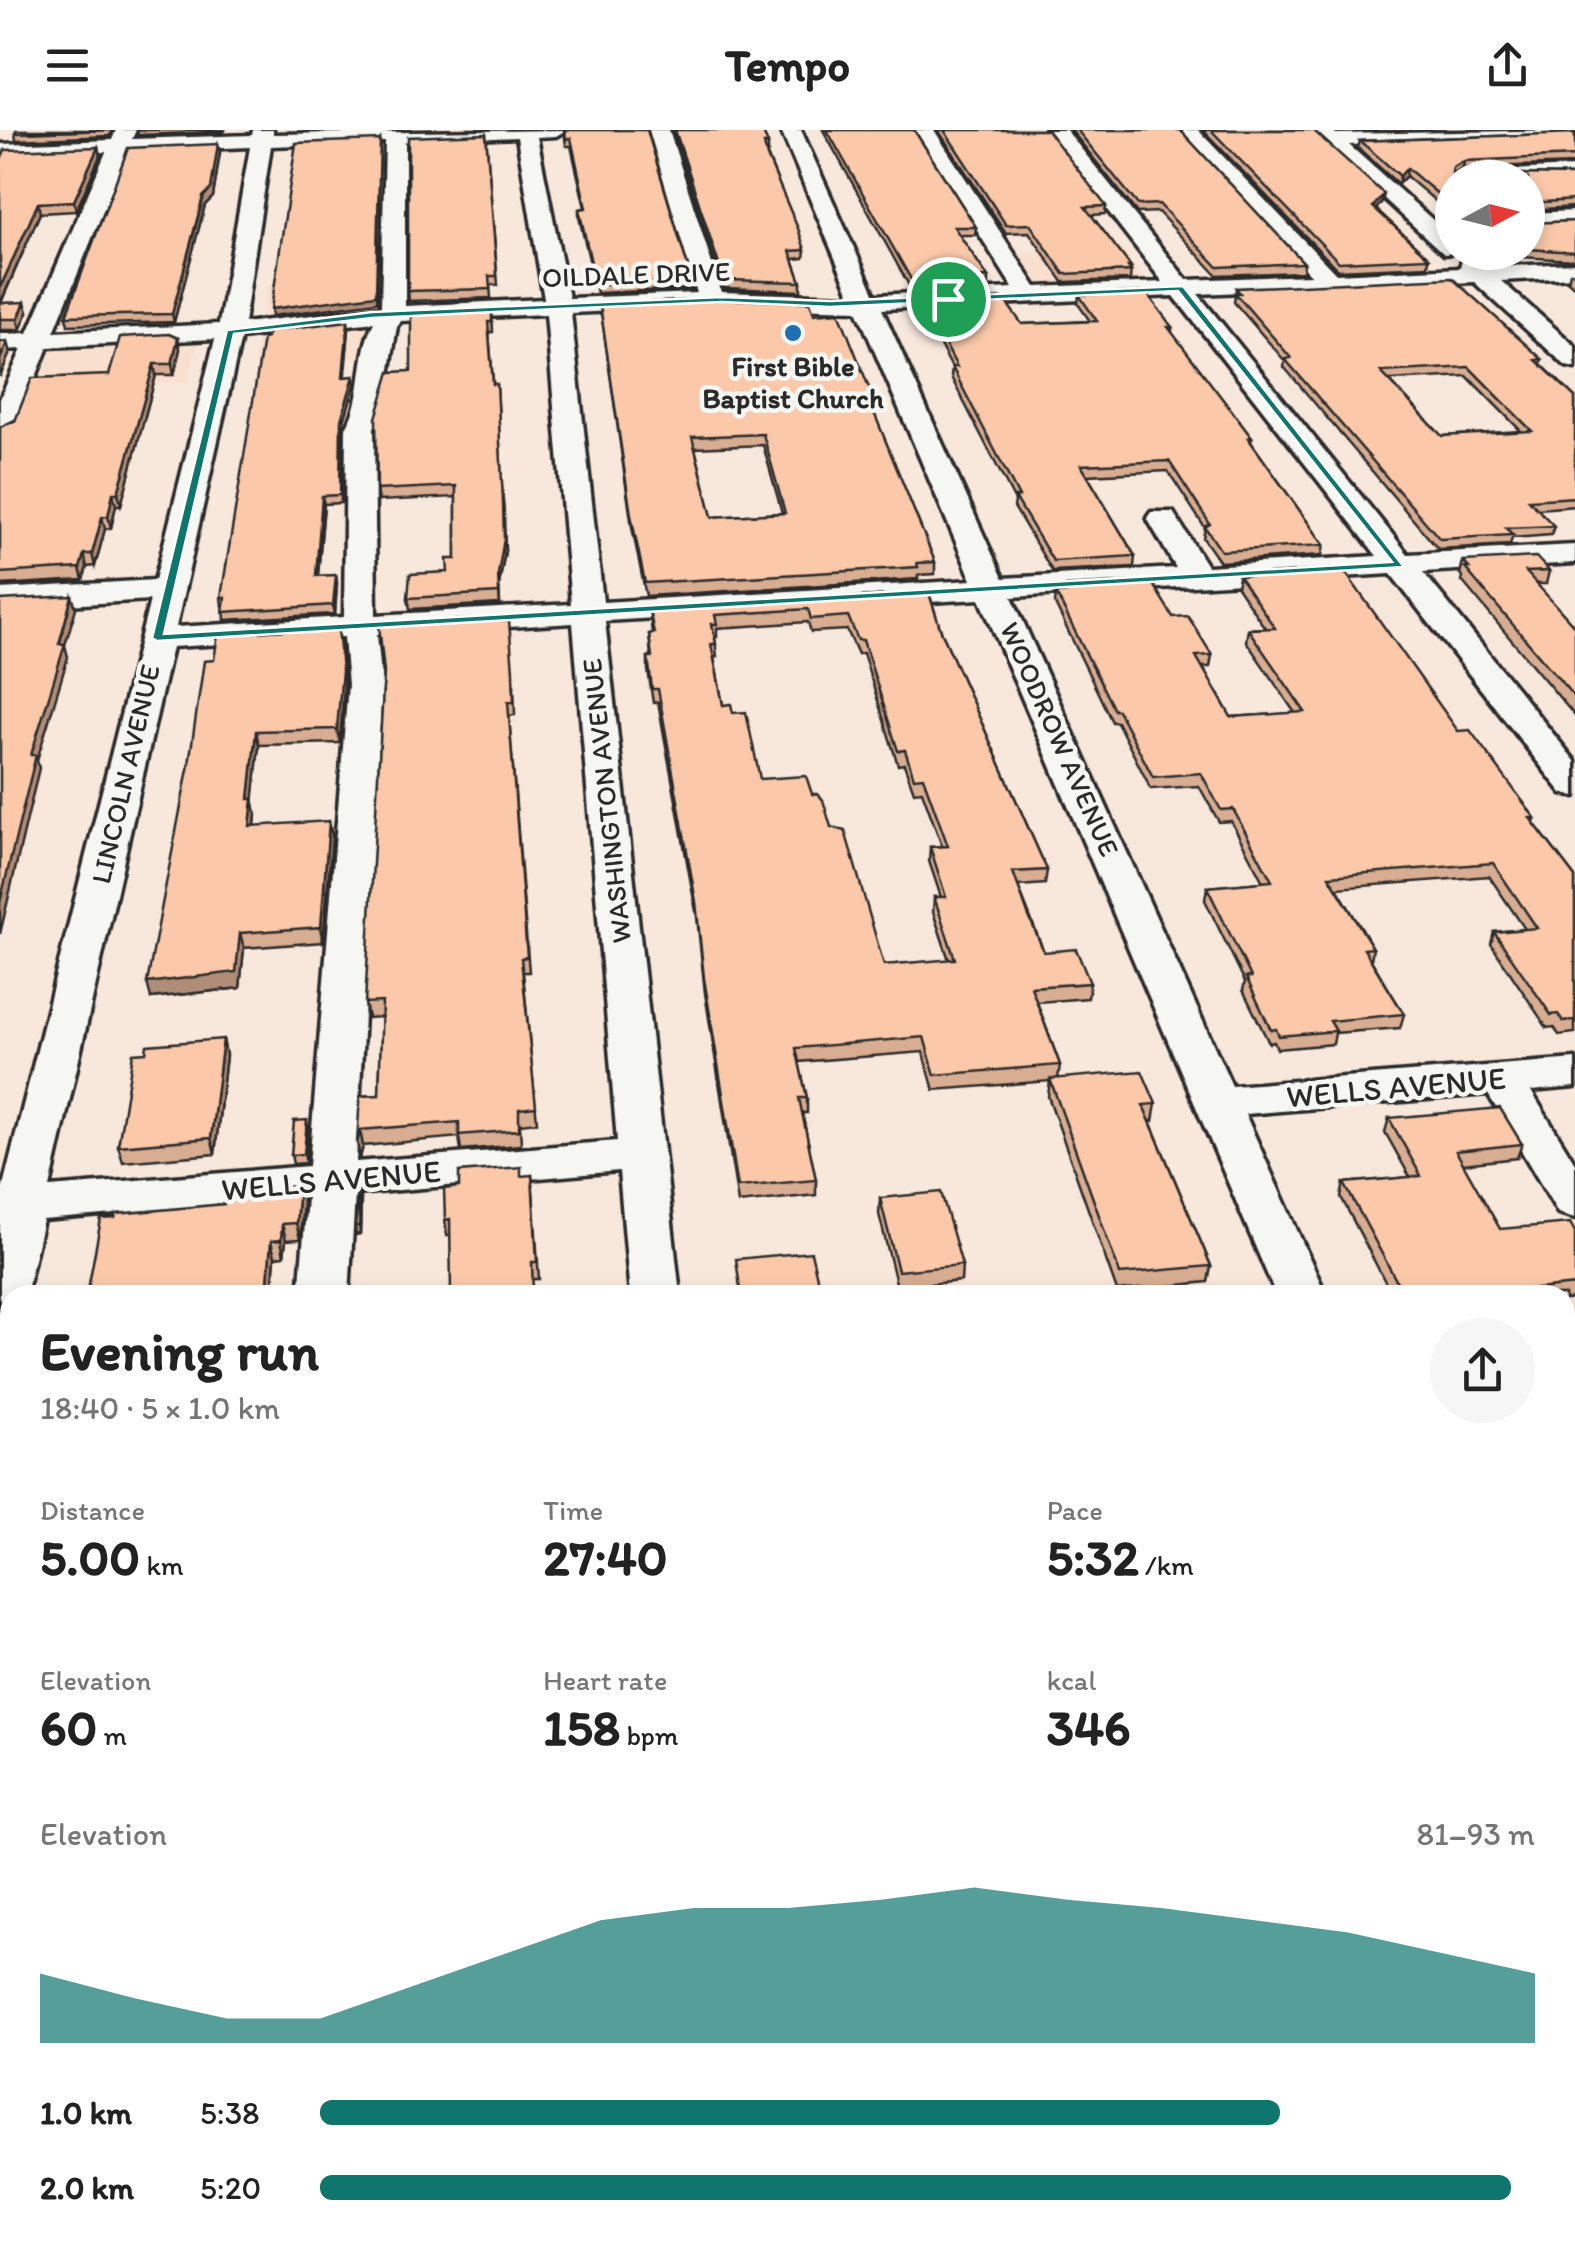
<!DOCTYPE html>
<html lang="en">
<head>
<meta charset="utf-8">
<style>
  body { margin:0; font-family:Itim,sans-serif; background:#f6f6f6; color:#222; height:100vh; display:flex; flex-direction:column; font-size:38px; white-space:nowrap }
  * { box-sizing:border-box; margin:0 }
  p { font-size:32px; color:#767676 }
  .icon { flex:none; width:55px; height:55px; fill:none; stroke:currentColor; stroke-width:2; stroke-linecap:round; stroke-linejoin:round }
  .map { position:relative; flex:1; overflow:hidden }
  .side { position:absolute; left:0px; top:1155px; width:1575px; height:960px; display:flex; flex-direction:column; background:#fff; border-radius:30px 30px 0 0; box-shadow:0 5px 15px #0003 }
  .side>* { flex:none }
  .needle { width:65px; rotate:83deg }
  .fabs { position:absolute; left:1435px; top:30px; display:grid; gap:20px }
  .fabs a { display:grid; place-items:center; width:110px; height:110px; border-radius:50%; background:#fff; box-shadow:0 5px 15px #0003; font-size:50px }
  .pin { position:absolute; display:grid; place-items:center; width:85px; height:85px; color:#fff; margin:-42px; border:5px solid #fff; border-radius:50%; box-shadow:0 2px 10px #0007 }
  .round { display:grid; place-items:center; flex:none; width:105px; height:105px; border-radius:52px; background:#f6f6f6 }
  .headline { display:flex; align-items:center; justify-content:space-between; height:170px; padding:0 40px }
  h1 { font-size:55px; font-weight:800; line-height:75px }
  .stats { display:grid; grid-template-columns:repeat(3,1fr); gap:15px; height:170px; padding:10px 40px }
  .stats div { display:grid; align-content:center }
  .stats b { font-size:50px; font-weight:800 }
  .stats small { font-size:28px; font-weight:400 }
  .stats p { font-size:28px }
  .chart { height:280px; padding:20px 40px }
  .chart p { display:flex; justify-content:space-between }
  .chart svg { width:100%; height:180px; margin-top:10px; fill:#0f766e; opacity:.7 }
  ul { padding:0 40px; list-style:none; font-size:32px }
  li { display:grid; grid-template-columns:160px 120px 1fr; align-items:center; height:75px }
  li i { height:25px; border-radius:12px; background:#0f766e }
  header { display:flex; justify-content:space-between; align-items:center; height:130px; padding:0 40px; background:#fff; font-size:45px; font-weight:800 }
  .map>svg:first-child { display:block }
  .built { fill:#f9dfcd }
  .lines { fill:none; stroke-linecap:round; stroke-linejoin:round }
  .minor-casing { stroke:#2b2b2b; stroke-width:7 }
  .minor { fill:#f6f6f2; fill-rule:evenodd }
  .wall { fill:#d8ad92; stroke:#2b2b2b; stroke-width:2.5; fill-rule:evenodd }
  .shaded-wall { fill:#b08d77; stroke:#2b2b2b; stroke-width:2.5 }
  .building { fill:#fbc9aa; stroke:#2b2b2b; stroke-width:2.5; fill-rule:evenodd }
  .route { fill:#0f766e; stroke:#fff; stroke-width:2.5; fill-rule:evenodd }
  .poi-dot { fill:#1f6fb2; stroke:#f6f6f2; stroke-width:4 }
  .labels { text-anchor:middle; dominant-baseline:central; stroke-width:9; stroke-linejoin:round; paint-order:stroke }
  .far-street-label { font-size:28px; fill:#2b2b2b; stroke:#f6f6f2 }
  .far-poi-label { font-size:28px; font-weight:bold; fill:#2b2b2b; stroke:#f6f6f2 }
  .street-label { font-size:32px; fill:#2b2b2b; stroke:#f6f6f2 }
</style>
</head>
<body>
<header><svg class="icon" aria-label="menu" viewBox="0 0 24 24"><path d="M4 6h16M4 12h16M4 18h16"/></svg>Tempo<svg class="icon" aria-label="share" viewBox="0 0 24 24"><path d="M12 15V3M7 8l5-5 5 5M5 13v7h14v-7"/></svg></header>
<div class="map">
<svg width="1575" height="2115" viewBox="0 0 1575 2115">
  <rect width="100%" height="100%" fill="#f8e8dc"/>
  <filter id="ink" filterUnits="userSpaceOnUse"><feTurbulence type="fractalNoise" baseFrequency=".01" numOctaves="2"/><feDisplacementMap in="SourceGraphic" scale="20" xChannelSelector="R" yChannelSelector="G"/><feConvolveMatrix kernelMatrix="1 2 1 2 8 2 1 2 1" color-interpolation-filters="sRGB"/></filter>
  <g filter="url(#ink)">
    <g class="built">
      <path d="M1122,119L1145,150L1032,155L1012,124Z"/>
      <path d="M388,151L371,227L254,233L267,156Z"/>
      <path d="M198,214L187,252L32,259L48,221Z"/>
    </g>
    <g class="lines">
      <defs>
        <g id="minor">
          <path d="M116,0H136L132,9L252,5L253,0H273V4L566,0L556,6L537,7L569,168L697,163L649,0H669L721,162L851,166L781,0H801L875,165L1013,158L914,0H934L1036,157L1163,152L1045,0H1066L1187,150L1311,145L1177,0H1198L1336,144L1460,138L1462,130L1470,128L1486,137L1575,133V147L1501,151L1575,216V238L1566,236L1474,152L1198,164L1408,424L1575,415V433L1423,442L1575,631V666L1562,663L1391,444L1012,467L1232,956L1575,929V957L1531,961L1575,1033V1088L1558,1083L1488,964L1245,984L1326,1165H1276L980,469L605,491L680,1165H630L619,1041L355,1064L349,1165H299L307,1068L43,1090L26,1165H10V1183L0,1186V1068L150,470L0,479V459L155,450L215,209L48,217L14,301L0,309V269L22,219L0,220V204L28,203L106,22L0,26V14L112,10ZM517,7L544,169L405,176V12ZM385,12L381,177L244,193L271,16ZM250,17L219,194L54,202L127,22ZM1174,166L1377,426L1207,436L1173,382H1151L1147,388L1176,438L1003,448L882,179ZM722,176L857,180L972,450L603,472L571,183ZM546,184L571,474L376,485L374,298L385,270L397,196L401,191ZM374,192C356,226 365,265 346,298L344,487L176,497L241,208ZM573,493L617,1011L356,1032L382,555L377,505ZM344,507L348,555L309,1036L50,1057L172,517Z"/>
          <path d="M1332,0L1336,4L1575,0V7L1349,15L1452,107V122H1461L1444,124L1311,1Z"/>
          <path d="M1575,37V49L1453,48L1463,42Z"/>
          <path d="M1575,81V95L1528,97V83Z"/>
          <path d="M1565,1739L1575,1743V1824L1565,1820Z"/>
          <path d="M0,1934H10V2004L0,2006Z"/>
          <rect x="219" y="2105" width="74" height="10"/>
          <path d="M708,2105H782L783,2115H709Z"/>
          <path d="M1268,2105H1342L1345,2115H1271Z"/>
        </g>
      </defs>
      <use href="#minor" class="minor-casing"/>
      <use href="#minor" class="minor"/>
    </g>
    <g class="wall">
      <path d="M114,0L109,6L16,10L15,3Z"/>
      <path d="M137,0H225L224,2L138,5Z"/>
      <path d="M564,0L692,151V159L597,163L579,87V79L585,78L571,16H566Z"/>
      <path d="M673,0H762L768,14V22H766L805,120L804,128L793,129L801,152V161L724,158Z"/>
      <path d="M823,0H914L976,97L975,105H959L988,147V156L911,159Z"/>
      <path d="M938,0H1046L1106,76L1105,84L1091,85L1131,137L1130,150L1063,152L1029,102L1006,103Z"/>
      <path d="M1071,0H1180L1304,133L1303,142L1217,145L1158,82L1137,83Z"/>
      <path d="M1203,0H1313L1382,72L1376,79L1429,128L1428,136L1338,140Z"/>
      <path d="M1575,3V34L1463,38L1455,43L1575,45V77L1528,80V48H1452V85L1406,46L1398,54L1358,18L1360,11Z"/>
      <path d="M486,4L498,155H490L491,168L409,171L408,161Z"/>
      <path d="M98,17L100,26L76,81L40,83L1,173L28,182L20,200H0V31Z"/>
      <path d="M220,22L213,67L205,75L174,192L68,195L66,186Z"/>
      <path d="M1528,90L1530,93L1575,91V130L1501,126L1497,122H1528Z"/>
      <path d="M1575,142V157L1568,151L1570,143Z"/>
      <path d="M1236,158L1542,229L1541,234L1575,267V376L1537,379L1554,396L1551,405L1512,408L1510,415L1438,419L1284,237L1285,231L1234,172ZM1467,246L1521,301L1442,306L1389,250Z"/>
      <path d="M1079,165L1172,197V203L1252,308L1251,312L1324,415L1322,425L1220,432L1203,408L1205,398L1168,341L1087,345L1135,426L1134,437L1052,441L1014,377L1015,371L951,247L952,238L922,181L923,172L1022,194L1090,191L1078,174Z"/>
      <path d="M600,175L814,184L872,265L871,276L935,432V444L918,445V449L646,466L632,397ZM763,315L782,383L712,387L695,318Z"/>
      <path d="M492,180L493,202H489L504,383L505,421L499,455L500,474L410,479L408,468L448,442L456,429V367L379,371L377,360L411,241Z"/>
      <path d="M349,199L344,247L355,254L342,298L341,373L324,374L318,446L336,445L337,453L335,484L225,490L224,476H222L221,467Z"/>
      <path d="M178,208L180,219L174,245H156L121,375H116L111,398L105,399L95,436L87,437L83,450L0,455V297L109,245Z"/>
      <path d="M1463,431L1549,441L1546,454H1536L1575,497V586L1462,451L1463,447L1460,444Z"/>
      <path d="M1239,446L1458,601L1535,688L1534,693L1575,747V903L1559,905L1554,897L1547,898L1491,814L1494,802L1525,799L1489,746L1337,758L1373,818L1371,830L1404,884L1400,898L1335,903L1333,914L1277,919L1274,912L1269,913L1243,860L1245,852L1205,770L1207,757L1263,752L1231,691L1219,692L1199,656L1151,659L1117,592H1112L1055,474L1056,463L1066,462L1067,456L1173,487L1212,525L1210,537H1203L1231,587L1295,583L1246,511L1248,499L1265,498L1237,457Z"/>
      <path d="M929,463L941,501L1047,740L1045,754L1018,756L1044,822L1090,853L1088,868L1037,872L1060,935L1058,949L1156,974L1153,991H1150L1211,1136L1208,1152L1117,1161L1048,966L1050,951L934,960L923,922L799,932L807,968V983H802L816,1050V1065L738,1073L705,863L697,787L658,572L653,573L648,540V527H651L649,504L652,503L649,479ZM808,492L811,502L847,500L858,524L863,523L898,635L904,634L914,662L922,661L942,716L930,717L929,731L941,767H934L933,782L949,830L884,835L831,697L812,664L760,649L733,583L723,575L714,527H717L715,507H717V498Z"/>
      <path d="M341,511L344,555L340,613L259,615L253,669L256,684L255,696L332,706L323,812L244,818L240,858L151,868L189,634Z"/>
      <path d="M514,554L515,585L509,586L529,842H523L537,992L520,994L521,1015L461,1020L459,1007L363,1016L360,1028V966L379,965L382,887L368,888L365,873Z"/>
      <path d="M223,909L226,925L215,1024L123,1032L118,1016L146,922Z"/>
      <path d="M1389,988L1522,1014L1517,1028L1463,1034L1500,1099L1575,1102V1169L1565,1170V1165H1392L1341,1067L1344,1053L1410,1047L1385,1002Z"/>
      <path d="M308,998L306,1033L293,1034L291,1025Z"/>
      <path d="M532,1045L539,1149H534L450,1106H447L445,1090L459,1057Z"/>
      <path d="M361,1067L360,1104L356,1105L355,1096Z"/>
      <path d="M880,1068L962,1135L961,1151L897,1157L879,1084Z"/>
      <path d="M303,1072L300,1109L286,1110L284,1126L275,1127L272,1165H87Z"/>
      <path d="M1565,1227L1575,1244V1304L1565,1305Z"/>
      <path d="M1575,1372V1521L1565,1522V1373Z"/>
      <path d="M10,1453V1511H4L0,1502V1479Z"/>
      <path d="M10,1544V1605L3,1588Z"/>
      <path d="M10,1764V1867L0,1869V1765Z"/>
      <path d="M1565,1914L1575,1938V2115H1502L1501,2112L1483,2115H1332L1337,2105H1565Z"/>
      <path d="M896,2105H1027L1029,2115H919V2113L897,2115Z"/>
    </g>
    <g class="shaded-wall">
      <path d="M380,10L377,172L272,186L271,179Z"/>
      <path d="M218,14L220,22L213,67L205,75L174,192L172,184Z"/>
      <path d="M98,17L100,26L76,81L74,71Z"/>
      <path d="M1464,31L1463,38L1451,45L1453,37Z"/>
      <path d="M1407,38L1406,46L1398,54L1400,46Z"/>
      <path d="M1384,64L1382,72L1372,84L1373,77Z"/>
      <path d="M38,73L40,83L0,174V158Z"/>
      <path d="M25,172L28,182L20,200L18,189Z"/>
      <path d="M348,191L349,199L344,255L343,247Z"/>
      <path d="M178,208L180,219L174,245L172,234Z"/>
      <path d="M7,212L10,223L0,247V229Z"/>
      <path d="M154,234L156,245L121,375L118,363Z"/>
      <path d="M354,246L355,254L342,298L341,373V290Z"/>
      <path d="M497,254L505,421L499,455L500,474L498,444Z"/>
      <path d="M113,363L116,375L111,398L108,386Z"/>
      <path d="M322,366L324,374L317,454L316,446Z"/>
      <path d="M102,387L105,399L95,436L92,424Z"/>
      <path d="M84,424L87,437L83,450L80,438Z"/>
      <path d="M336,445L337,453L335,484L333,475Z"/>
      <path d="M72,466L76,478L65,515L68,527L37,630L39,638L0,804V772L31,625Z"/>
      <path d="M338,497L344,555L340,613L337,599Z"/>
      <path d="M256,601L259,615L252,684L249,669Z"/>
      <path d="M253,669L256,684L253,711L250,696Z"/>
      <path d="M329,691L332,706L323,812L321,797Z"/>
      <path d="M240,803L244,818L240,858L151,868L147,853Z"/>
      <path d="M223,909L226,925L215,1024L211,1008Z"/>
      <path d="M307,990L308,998L306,1033L304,1024Z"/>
      <path d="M360,1000L363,1016L360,1028L357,1013Z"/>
      <path d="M299,1056L303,1072L300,1109L296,1093Z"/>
      <path d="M360,1059L361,1067L360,1104L359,1096Z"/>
      <path d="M282,1094L286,1110L284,1126L281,1110Z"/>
      <path d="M271,1111L275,1127L272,1165H267Z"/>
      <path d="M208,2105H217L216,2115H207Z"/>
      <rect x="375" y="2105" width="5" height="10"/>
    </g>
    <g class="building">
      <path d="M16,0H104L15,3Z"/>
      <path d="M565,0H647L692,151L596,155L579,79L586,78L571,8L566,9Z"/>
      <path d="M675,0H762L768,14H764L767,26L799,101L805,120L790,121L801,152L724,150Z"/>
      <path d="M827,0H914L976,97H954L988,147L912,151Z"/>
      <path d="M944,0H1047L1106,76L1085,77L1131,137H1128L1131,141L1064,144L1030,94L1006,95Z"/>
      <path d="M1077,0H1180L1304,133L1218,137L1159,74L1138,75Z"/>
      <path d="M1211,0H1313L1384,64L1373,77L1429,128L1339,132Z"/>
      <path d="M1575,3V26L1464,31L1453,37L1452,43L1575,45V70L1528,73V48H1452V76L1407,38L1400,46L1360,11Z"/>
      <path d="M486,4L497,146H489L490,159L408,161V7Z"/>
      <path d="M380,10L376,165L271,179L296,13Z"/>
      <path d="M218,14L211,59L203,67L172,184L66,186L128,18Z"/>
      <path d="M98,17L74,71L38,73L0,158V31L5,20Z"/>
      <path d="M1528,90L1530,93L1575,91V122L1528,119Z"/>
      <path d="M1452,148L1542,229L1536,230L1575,267V367L1529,370L1554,396L1506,398L1513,405L1440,409L1285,229L1291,228L1235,163H1240L1236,158ZM1469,237L1532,301L1442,306L1381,242Z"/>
      <path d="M1146,162L1172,197H1168L1252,308H1248L1324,415L1221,421L1205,397L1210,394L1169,331L1081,335L1135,426L1053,431L1015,367H1019L952,237H957L923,172L1003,168L1022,194L1097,191L1079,165Z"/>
      <path d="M722,169L810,172L814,184L839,182L872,265H868L873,280L935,432L917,433L918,437L645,453L631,385L600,175ZM763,304L785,383L712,387L692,307Z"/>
      <path d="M25,172L18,189H0V173Z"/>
      <path d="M492,180V192H488L493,254H497L503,372L504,409L498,444L499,463L408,468L410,444L448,442L447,429H456V356L377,360L376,288L390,242L411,241V184Z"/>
      <path d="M348,191L343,247L354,246L341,290L340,365L322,366L316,446L336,445L333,475L223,482L225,467H221L263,209L267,208L268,201Z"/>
      <path d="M169,204L178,208L172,234H154L118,363H113L108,386L102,387L92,424H84L80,438L0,443V297L15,291L32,248L109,245L120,207Z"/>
      <path d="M0,212H7L0,229Z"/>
      <path d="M1536,427L1549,441L1526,442L1575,497V568L1465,438H1469L1463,431Z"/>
      <path d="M1343,439L1458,601L1470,600L1535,688H1530L1575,747V890L1563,891L1558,884L1551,885L1494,802L1537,798L1493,733L1329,746L1373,818L1364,819L1404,884L1330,891L1336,901L1279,906L1276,899L1271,900L1246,847H1251L1207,757L1272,751L1233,679L1221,680L1201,643L1153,647L1118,580H1114L1056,463L1070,462L1067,456L1151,451L1173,487L1188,486L1212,525L1196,526L1231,587L1305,582L1248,499L1275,498L1239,446Z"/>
      <path d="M929,463L941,501L1047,740L1013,742L1028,784L1044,822L1076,819L1090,853L1031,857L1060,935L935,945L924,907L796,918L807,968H799L816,1050L738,1057L704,848L696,772L658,559H652L648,527H652L649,504L654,503L649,479ZM808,479L811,489L848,486L858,510H863L898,621L905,620L914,648L923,647L948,716L930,717L946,767H934L955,829L884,835L845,701L831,697L823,670L818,664H812L806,646L760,649L746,582L733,583L731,574L723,575L711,514H716L712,494H717L715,485Z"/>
      <path d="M72,466L59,514H65L31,625H36L0,772V470Z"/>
      <path d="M501,488V491H509L513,541L514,572H508L527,827L521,828L536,977L519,979V1000L459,1005V992L360,1000L357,1013L360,966L379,965L382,872L365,873L384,542L379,495Z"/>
      <path d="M338,497L342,541L337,599L256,601L249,669H253L250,696L329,691L321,797L240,803L236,842L147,853L189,634L204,531L214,530L218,504Z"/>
      <path d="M223,909L211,1008L118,1016L133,923L146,922L147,915Z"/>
      <path d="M1142,941L1156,974L1143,975L1211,1136L1120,1144L1050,949Z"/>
      <path d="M1500,978L1522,1014L1456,1021L1500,1099L1570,1093L1575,1102V1155L1527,1160L1530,1165H1404L1344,1053L1421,1046L1389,988Z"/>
      <path d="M307,990L304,1024L291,1025L294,991Z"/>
      <path d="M521,1037V1046L532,1045L537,1132H532L533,1165H451L450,1089L445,1090L444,1059L459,1057V1042Z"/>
      <path d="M299,1056L296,1093L282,1094L281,1110L271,1111L267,1165H87L101,1089L115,1088L116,1084L224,1074L225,1067L286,1062V1057Z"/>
      <path d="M360,1059L359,1096H355Z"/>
      <path d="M941,1062L962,1135L898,1141L880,1068Z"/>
      <path d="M811,1122L821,1165H741L736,1129Z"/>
      <path d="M1565,1227L1575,1244V1291L1565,1292Z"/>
      <path d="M1575,1372V1506L1569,1507L1565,1498V1373Z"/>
      <path d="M10,1453V1493L0,1495V1479L4,1454Z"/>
      <path d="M10,1544V1588H3Z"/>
      <path d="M10,1764V1851L0,1852V1765Z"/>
      <path d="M1565,1914L1575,1938V2098L1565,2099Z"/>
      <path d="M10,2071V2105H208L207,2115H0V2073Z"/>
      <path d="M282,2105H375V2115H274L275,2107Z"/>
      <path d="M921,2105H1027L1029,2115H923Z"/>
      <path d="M1347,2105H1383L1348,2110Z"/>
    </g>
  </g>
  <path class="route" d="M1183,156L1404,437L157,511L152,508L227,200L372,182L558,174L722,167L830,171ZM1178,161L1392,432L164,504L234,204L372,188L558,179L722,172L830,177Z"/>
  <circle class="poi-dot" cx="793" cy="203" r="10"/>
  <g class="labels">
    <g class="far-street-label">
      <text transform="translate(636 144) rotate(-2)">OILDALE DRIVE</text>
      <text transform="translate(1060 609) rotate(66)">WOODROW AVENUE</text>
      <text transform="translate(125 644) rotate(-77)">LINCOLN AVENUE</text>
      <text transform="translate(606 671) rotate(-96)">WASHINGTON AVENUE</text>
    </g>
    <g class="far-poi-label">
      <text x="793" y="236">First Bible<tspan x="793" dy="32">Baptist Church</tspan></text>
    </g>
    <g class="street-label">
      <text transform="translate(1396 957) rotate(-5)">WELLS AVENUE</text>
      <text transform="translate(331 1050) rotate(-5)">WELLS AVENUE</text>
    </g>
  </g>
</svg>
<div class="fabs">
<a><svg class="needle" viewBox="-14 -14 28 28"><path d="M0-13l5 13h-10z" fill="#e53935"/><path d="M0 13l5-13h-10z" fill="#767676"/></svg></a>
</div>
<div class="pin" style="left:948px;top:169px;background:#1e9e55"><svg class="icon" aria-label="arrive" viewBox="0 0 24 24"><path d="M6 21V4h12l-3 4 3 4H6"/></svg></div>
<section class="side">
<div class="headline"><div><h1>Evening run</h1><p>18:40 · 5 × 1.0 km</p></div><a class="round"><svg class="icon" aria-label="share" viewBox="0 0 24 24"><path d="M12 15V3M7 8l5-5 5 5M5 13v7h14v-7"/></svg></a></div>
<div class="stats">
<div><p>Distance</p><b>5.00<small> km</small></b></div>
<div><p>Time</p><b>27:40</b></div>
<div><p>Pace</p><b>5:32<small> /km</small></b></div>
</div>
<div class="stats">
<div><p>Elevation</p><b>60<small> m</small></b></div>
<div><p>Heart rate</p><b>158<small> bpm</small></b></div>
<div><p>kcal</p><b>346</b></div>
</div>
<div class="chart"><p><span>Elevation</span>81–93 m</p>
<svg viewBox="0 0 160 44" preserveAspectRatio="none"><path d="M0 44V27L10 33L20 38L30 38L40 30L50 22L60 14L70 11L80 11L90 9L100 6L110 9L120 11L130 14L140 17L150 22L160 27V44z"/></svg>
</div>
<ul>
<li><b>1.0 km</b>5:38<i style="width:79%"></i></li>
<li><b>2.0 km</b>5:20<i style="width:98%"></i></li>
</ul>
</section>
</div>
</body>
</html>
